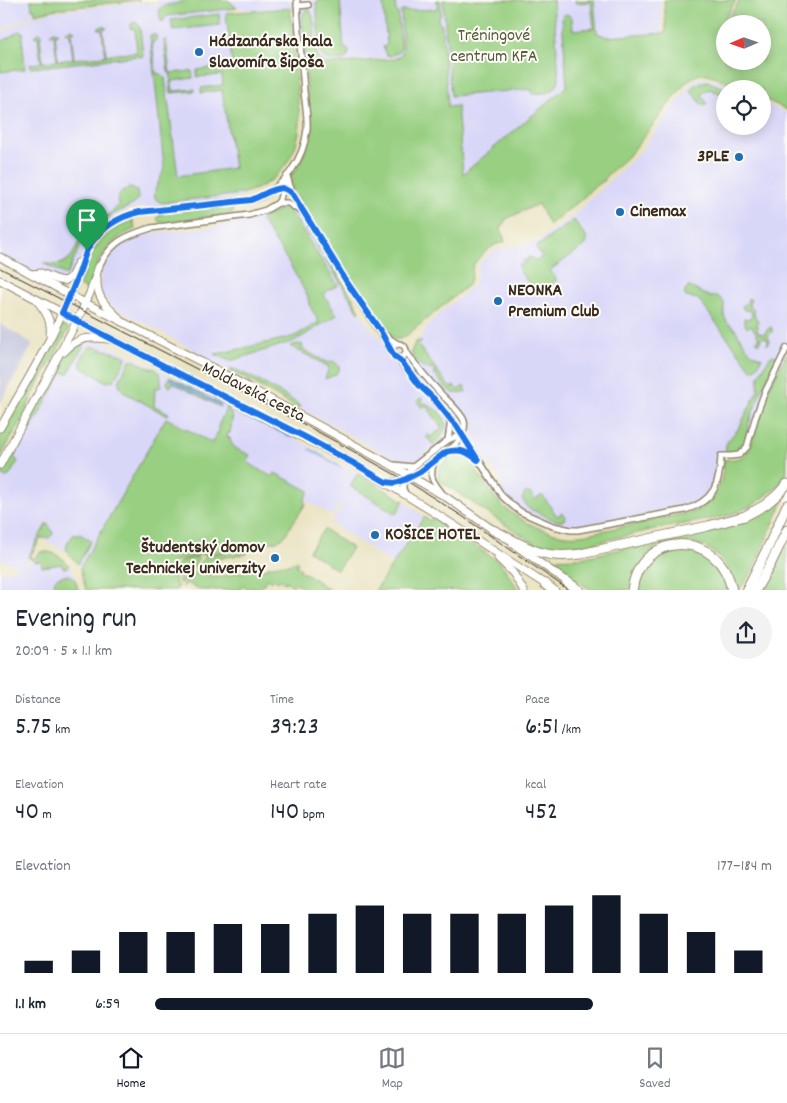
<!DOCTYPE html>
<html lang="en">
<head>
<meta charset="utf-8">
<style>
  body { margin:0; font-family:Dekko,sans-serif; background:#f2f2f3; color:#1f2937; height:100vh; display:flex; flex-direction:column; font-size:19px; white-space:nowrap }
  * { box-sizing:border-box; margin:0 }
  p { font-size:16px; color:#747a83 }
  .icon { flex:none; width:28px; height:28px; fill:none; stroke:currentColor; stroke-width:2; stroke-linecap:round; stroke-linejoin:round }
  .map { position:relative; height:590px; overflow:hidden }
  .side { display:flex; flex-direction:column; background:#fff; flex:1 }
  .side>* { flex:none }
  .needle { width:32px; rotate:268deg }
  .fabs { position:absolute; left:716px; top:15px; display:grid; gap:10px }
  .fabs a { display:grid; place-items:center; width:55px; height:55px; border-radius:50%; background:#fff; box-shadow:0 2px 12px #0003; font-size:25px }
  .pin { position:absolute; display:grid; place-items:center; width:42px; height:42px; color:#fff; margin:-51px -21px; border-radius:50% 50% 50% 0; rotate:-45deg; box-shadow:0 0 5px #0007 }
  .pin .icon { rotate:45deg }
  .round { display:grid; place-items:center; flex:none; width:52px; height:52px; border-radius:26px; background:#f2f2f3 }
  .summary { display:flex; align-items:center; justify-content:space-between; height:85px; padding:0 15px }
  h1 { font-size:28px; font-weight:600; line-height:38px }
  .stats { display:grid; grid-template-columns:repeat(3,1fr); gap:8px; height:85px; padding:5px 15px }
  .stats div { display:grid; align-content:center }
  .stats b { font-size:25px; font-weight:600 }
  .stats small { font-size:14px; font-weight:400 }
  .stats p { font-size:14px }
  .chart { height:140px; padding:10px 15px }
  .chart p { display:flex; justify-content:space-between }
  .chart svg { width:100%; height:90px; margin-top:5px; stroke:#111827; stroke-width:6 }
  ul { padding:0 15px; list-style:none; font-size:16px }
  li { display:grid; grid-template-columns:80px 60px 1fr; align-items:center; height:38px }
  li i { height:12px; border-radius:6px; background:#111827 }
  .menu { display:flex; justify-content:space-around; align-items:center; height:70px; border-top:1px solid #e0e1e3; background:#fff; font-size:14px; color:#747a83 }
  .menu a { display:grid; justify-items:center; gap:2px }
  .menu .current { color:#111827 }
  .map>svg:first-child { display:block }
  .built { fill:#d9d7f8 }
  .industrial { fill:#c0c2dd }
  .green { fill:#98cf81; stroke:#6a7c50; fill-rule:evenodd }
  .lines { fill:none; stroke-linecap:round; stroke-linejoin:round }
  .stream { stroke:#6c9fd7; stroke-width:2 }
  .street-casing { stroke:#92866e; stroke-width:8 }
  .secondary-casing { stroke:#92866e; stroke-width:9 }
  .highway-casing { stroke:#92866e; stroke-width:11 }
  .street { stroke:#fff; stroke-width:5 }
  .secondary { stroke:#fff; stroke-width:7 }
  .highway { stroke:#fff; stroke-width:9 }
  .tram { stroke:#3b2a1e; stroke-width:1 }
  .route-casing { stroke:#fff; stroke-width:10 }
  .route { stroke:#1a73e8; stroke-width:6 }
  .poi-dot { fill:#1f6fb2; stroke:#fdfcf7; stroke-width:2 }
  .labels { text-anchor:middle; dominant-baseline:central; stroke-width:4; stroke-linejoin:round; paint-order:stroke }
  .park-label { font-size:18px; fill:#575c3c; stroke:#fdfcf7 }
  .poi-label { font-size:18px; font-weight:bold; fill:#3b2a1e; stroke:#fdfcf7; text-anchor:start }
  .street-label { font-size:18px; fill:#3b2a1e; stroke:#fdfcf7 }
</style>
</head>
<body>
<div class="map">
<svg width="787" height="591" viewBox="0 0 787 591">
  <rect width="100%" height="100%" fill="#fdfcf7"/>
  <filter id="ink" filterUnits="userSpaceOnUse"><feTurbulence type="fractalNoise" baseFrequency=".02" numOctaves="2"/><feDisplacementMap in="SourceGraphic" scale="10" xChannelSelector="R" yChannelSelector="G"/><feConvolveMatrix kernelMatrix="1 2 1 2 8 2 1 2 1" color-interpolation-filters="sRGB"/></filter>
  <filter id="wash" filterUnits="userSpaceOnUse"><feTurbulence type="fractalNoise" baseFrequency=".0096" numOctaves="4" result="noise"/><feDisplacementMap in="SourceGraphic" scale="20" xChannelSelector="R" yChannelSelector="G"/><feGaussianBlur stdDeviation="1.12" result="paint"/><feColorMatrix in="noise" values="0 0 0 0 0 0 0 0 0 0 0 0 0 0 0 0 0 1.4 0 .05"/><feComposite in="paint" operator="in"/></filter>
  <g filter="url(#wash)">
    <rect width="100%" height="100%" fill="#e8e1bd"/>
    <g class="built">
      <path d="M0,0H31L32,9H35V14L15,22L0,31Z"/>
      <path d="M156,0H660L662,33L564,40L567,86L463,175L457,107H448L444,53L303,66L297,6L255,10H245L240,8L228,10L246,196L193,203L134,208L124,212L105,223L93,234L88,240L87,250L80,259L72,275L64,281L32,274L0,257V34L11,27L33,17L49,12L143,2L157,5Z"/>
      <path d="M700,78L715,80L733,89H725V126H762L763,102L787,113V348L749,444L739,455L721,456L717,483L699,505L571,530L521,512L502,496V482L479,447L468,427L467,421L447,433L441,442L417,461L411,464H402L367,444L230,371L156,329L113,307L106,301L100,292L101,272L107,260L118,246L132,238L164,231H181L214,227L229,222L247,219L285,204L291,206L293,209L308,226L354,300L363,318L387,348L398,364L412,354L414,346L426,329L430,322L469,289L474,284L479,264L491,252L503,247L523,246L535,243L575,214L639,153L689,87L694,81Z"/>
      <path d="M96,340L105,343L158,370L292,436L326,457L358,474L404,501L424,517L393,564L331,523L343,505L340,504L332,516L304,499L308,490L275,473L273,477L166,418L80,568L78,564L69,553L41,538L23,567H17L0,558V473L70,350L81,342Z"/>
      <path d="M43,552L52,553L59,556L68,564L72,569L75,576L78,590L0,591V572L24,567L39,553Z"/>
    </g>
    <path class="industrial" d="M0,324L33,344L0,403Z"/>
    <g class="green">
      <path d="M31,0H140L57,9L35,14V9H32Z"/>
      <path d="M185,0H228L237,8L167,16L165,18L164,21L161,22L159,10H158C163,3 176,6 185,0Z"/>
      <path d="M318,0H340L344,48L349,50L348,57C341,62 332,61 324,58L320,52L316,3Z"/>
      <path d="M436,0H440L441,15L438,18L439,23L442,25L448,107L457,106L463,174L567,86L562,17L564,15L567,14L572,18L573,30L594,28L591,2L576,3L575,0H594L597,33L607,37L665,33L666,29L664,0H736L719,29L722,28L740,0H787V110L763,98L762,89C755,89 746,90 739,88C716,80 704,62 683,86L632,152L605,177L604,181L592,188L582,199L549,225L538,204L506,219L501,229L505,242C502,243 500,243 497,244C491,246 475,260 473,266C471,273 472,279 468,285L407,335L400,339H395L385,331L365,305L292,188L290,177L301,163L310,134L302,18L304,12L307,9L310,10C318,24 311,49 320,60C323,63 327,64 331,64L394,59L401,55L403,50L401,11L435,9L437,8ZM725,24H762V61H725Z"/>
      <path d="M443,0H553L559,78C557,94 545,93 532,94L531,89L451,96Z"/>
      <path d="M395,2L396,11L398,13L401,47L399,52L390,56L386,55L383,47L387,45L383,3Z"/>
      <path d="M290,8L300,123C298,155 279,183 247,192C237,195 224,196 213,197C196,199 180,201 163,203C143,198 164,179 164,166L150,35H156V40L152,44L156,73L161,74L165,78L178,176L234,168L222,90L201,93V88L223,85L222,75L197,77V70L232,65L226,13Z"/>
      <path d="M219,14L220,25L173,30L171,20Z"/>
      <path d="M135,22L137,23L140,28L143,55L142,57L137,56L31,68L30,64L41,63L38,37L34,36L38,33L43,35L40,37L43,63L57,61L54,35L50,34L54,31L59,33L55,35L58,61L73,59L70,33L66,32L70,29L75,31L71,33L74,59L105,56L102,29H98L102,26L107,28L103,29L106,55L137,52L135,29L130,28L131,24Z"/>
      <path d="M19,31L23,32L24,35H22L25,69L0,72V43Z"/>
      <path d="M166,39L170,73L192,71L193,78L172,81L173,91L195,89V91L171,93L170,81L171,80L170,73L168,72L164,41Z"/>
      <path d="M707,81L726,89L725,95L709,89L701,95L707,103L703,106L690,89L696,84Z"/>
      <path d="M128,188H131L137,191L138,198L134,204L108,217L91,232L79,248L68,273L66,275L43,263C51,265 59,266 66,261C74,256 76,246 81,239C92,223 107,218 119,205C115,199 119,195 123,190H125Z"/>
      <path d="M232,205L233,213L161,223L159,222L157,218L160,214Z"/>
      <path d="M285,209H288L294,217L338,286L328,290L324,295L337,315L295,341L230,361L215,354L222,353L288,338L295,336L319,322C315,314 308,306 308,297L289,263L261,220L262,218L280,210Z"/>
      <path d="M297,215L308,226L354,300L360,311L359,312L352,301Z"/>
      <path d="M133,220L135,229C105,241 98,261 87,290L79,286C90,253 98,234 133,220Z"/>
      <path d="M574,220L588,240L585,242L586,245L550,270L557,280L537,294L519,270V264L524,265L523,260L528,261V257L533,258L536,261L542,257L536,247Z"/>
      <path d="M688,287H690L708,296L711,297L717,296L721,299L724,303V315L727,322L735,329L747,348L752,353L762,358L756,368L752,370L698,299L686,297L684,293Z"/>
      <path d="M748,298L751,300L749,305L750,307L754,309V315L758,321L756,325L758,326L757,330L759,333L764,334L767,330H768L770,327L772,328V332L768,336L770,342L767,345L768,341L765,337L761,338L759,344L756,341L759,338L751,325L747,328L744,322V318L749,319L752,316L751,311L748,310H744L742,306L747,303Z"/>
      <path d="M61,325L69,329L32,396L24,415L0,458V439L56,340Z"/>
      <path d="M420,341L422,342L418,345L450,388L454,386L458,390L464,386L466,392C449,398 444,385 434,374L435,373L432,369L430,370L427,367L426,369C415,361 406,356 416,342Z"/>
      <path d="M81,342L83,347L68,374L63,372L14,457L18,461L9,476L5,477L3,476V470L5,464L70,350Z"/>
      <path d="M298,344L303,345L302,349L328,363L333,361L339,366V371L335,375L325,379L329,367L290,346Z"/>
      <path d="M91,346L120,354L126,357V359L114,380L107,382L81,367C79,361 85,350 91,346Z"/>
      <path d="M787,353V473L779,485L762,499L753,505L732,514L718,518L655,529L585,545L566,547L545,546L536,544L501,522L439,480C434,466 453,449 466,460L468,458C477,472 486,487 497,500C512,517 541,532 565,535C574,536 583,535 592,533L693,512C716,502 723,483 724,460C732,459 740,460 746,454C752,448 752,440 754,432C760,404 774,379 787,353Z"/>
      <path d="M773,355L778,357C770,373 761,389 755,407C752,414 749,422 748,429C747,436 747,443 743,448C739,454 731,455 726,451C723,441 735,435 740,426L758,390L759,375L770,357Z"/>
      <path d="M130,360H133L152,369L153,368C162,372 161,378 161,387L155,388L154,406L157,407L169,413L168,415L162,413L124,392L120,387L119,381Z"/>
      <path d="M231,369C240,369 291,398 299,405L300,407L297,408L256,384L231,371Z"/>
      <path d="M170,377L221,404L220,407L173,383L170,387C167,385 166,379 170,377Z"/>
      <path d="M421,398L422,399V401L425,404L426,403C430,407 436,409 440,413C452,425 443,436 433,445L426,436L428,434L431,437L442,428L426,405L422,408L417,401Z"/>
      <path d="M227,407L231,414L233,419H231V420L232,421L230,433H228L227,437L230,438C231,449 242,451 250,455L247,462L272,477L275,473L309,491L304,501L306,503L284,537L277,541L181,559L172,562C172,571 173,579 178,587L176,590H86L80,568L166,418L212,443L215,437L217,435L216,434L219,432L218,426Z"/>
      <path d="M358,474L404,501L396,514L350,486L356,476Z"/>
      <path d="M525,493H530L535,500L542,495L557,516L562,513L565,516L564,520L561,521H556L528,508L522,499Z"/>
      <path d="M784,495L785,497L750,575L739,590H736L726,566L723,561L708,548L697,543L663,544L651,550L646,555L629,590H591L545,559L581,558L726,526L753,517L762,512Z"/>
      <path d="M424,517L430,521L431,519L436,520L499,562L507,572L519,590L375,591Z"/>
      <path d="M47,523L53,532V534L49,538H41L30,557L34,559L40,552C52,550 62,557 69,565L68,567L63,568L61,564L42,567L41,561L36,562L28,557Z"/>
      <path d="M324,529L352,548L337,570L309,551Z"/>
      <path d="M78,533L91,541L78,564C74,559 64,552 67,545C68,540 71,539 74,534L77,536Z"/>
      <path d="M787,546V590H762L774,571Z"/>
      <path d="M681,548L703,552L721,568L728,591H635C638,576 647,558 662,553C668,550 675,549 681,548Z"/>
      <path d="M244,549L246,550L247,554L241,555V554L236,555L235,556L224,557V558L213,559V560L208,562L209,569L196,571L194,570L205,556Z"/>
      <path d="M197,557L199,559L180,584L175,571L176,565L181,561Z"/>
      <path d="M296,561L298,563L296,566L301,569L300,571L305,574V573L319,582V583L329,589L328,590H306L295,583L293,586L286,581L285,583L280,580L278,582L273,579L272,581L267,579L259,590L253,586L250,590L243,585L240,589L241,590H199L187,583L184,586H182C192,571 193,574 209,571L211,578L217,577V578L239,572V573L245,572V571L256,568L257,569L262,568L263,569L268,568V567L284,564L285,565Z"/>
      <path d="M67,575C76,576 76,583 78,590H55C53,578 55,577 67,575Z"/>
    </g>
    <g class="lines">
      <g class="stream">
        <path d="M170,379L220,405"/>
        <path d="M243,414L291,437"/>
        <path d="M310,449L340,467"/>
      </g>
    </g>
  </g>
  <g filter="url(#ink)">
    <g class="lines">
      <defs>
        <g id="street">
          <path d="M297,6L308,5"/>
          <path d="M287,176L292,193L348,284L392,351"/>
          <path d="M278,203H288L302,212"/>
          <path d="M87,250C109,216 133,212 171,208C189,206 207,204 224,202C234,201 246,202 255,199C284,189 304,159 307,129C308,117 305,103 304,91C302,61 298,30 297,0"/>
          <path d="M99,266C112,241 125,236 151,228L249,215L266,210L278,203L280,199L286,178"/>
          <path d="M383,334L398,344"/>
          <circle cx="399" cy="351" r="7"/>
          <path d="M398,359L419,385L435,400L451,420L456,425L502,496L513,506L521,512L553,526L571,530H578L685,510C714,501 720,484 721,456H731L739,455L747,447L755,419L764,394L787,348"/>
          <path d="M448,440L451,420"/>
          <path d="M449,451C460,448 467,452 476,458"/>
          <path d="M434,461C429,477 432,481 442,493"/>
          <path d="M394,465L413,467"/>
          <path d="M386,482C405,484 419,472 434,461C444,454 460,444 463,432C465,427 465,421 462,417C457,409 448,401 441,394C429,381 417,367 407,353"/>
          <path d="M406,495L403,489V484L406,476L413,467L448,440L463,434"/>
        </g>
        <g id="secondary">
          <path d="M0,257L70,295L213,368L391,465L446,497L496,532"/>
          <path d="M32,274L41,273L58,280L64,281L71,277L78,263"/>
          <path d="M97,278C96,297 105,305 118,317"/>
          <path d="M0,280L164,366L355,464L435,513L545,584"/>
          <path d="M38,302C46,312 52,321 50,335"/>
          <path d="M64,352C79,336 88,337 109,339"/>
          <path d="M0,428C20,393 41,359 58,322C69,299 79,275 87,250"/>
          <path d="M0,465L77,321L90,293L99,266"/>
          <path d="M513,544L566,581"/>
          <path d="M498,558L513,573L524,591"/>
        </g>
        <g id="highway">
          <path d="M493,530C508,537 523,547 539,552C552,556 568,556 581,554L708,526L745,516L765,505L777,495L787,484"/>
          <path d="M566,581L580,591"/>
          <path d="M545,584L554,591"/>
          <path d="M632,591C639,530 721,528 732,591"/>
          <path d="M746,591L769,545L787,505"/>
          <path d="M755,591L770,565L787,530"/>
        </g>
      </defs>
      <use href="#street" class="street-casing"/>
      <use href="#secondary" class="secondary-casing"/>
      <use href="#highway" class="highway-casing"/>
      <use href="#street" class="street"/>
      <use href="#secondary" class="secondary"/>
      <use href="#highway" class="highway"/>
      <path class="tram" d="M0,268L298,421L362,456L410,483L462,516L570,591"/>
    </g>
  </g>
  <g class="lines" filter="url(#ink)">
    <defs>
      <path id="route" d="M283,188L292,193L348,284L381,332L394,356L402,362L419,385L435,400L451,420L456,425L478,460C467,452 461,448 446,452L420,472L404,480L395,483L386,482L355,464L303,436L164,366L62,313C68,300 74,286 79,273C82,265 84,257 87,250C97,230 119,216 140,212L251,200C263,196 271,188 283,188Z"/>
    </defs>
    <use href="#route" class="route-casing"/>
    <use href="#route" class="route"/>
  </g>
  <g class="poi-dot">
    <circle cx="199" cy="52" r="5"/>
    <circle cx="739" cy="157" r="5"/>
    <circle cx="620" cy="212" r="5"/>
    <circle cx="498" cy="301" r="5"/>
    <circle cx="375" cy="535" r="5"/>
    <circle cx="275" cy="558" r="5"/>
  </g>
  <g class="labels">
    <g class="park-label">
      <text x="494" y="36">Tréningové<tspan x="494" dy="21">centrum KFA</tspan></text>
    </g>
    <g class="poi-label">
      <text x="209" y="42">Hádzanárska hala<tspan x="209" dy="21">Slavomíra Šipoša</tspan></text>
      <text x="729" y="157" text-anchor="end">3PLE</text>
      <text x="630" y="212">Cinemax</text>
      <text x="508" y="291">NEONKA<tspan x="508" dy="21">Premium Club</tspan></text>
      <text x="385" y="535">KOŠICE HOTEL</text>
      <text x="265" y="548" text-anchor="end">Študentský domov<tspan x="265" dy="21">Technickej univerzity</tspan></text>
    </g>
    <g class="street-label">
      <text transform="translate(253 393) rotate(27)">Moldavská cesta</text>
    </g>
  </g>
</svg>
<div class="fabs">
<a><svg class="needle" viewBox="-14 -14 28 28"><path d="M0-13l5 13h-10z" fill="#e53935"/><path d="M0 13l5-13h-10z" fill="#747a83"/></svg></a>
<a><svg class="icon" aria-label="locate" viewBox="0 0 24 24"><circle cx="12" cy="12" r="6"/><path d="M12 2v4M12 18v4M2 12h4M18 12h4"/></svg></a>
</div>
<div class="pin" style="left:87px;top:250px;background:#1e9e55"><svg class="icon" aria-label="arrive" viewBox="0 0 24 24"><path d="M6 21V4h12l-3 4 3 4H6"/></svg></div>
</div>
<section class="side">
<div class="summary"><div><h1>Evening run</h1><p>20:09 · 5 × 1.1 km</p></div><a class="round"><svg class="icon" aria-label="share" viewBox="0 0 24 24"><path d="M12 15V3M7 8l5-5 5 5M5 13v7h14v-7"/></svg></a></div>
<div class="stats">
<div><p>Distance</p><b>5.75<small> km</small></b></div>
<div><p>Time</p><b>39:23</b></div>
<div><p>Pace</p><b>6:51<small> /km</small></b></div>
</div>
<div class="stats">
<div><p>Elevation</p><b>40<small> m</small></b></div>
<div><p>Heart rate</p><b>140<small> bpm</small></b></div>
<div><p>kcal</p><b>452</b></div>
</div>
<div class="chart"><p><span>Elevation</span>177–184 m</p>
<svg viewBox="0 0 160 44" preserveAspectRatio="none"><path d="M5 44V38M15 44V33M25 44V24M35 44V24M45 44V20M55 44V20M65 44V15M75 44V11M85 44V15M95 44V15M105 44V15M115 44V11M125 44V6M135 44V15M145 44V24M155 44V33"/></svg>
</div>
<ul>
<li><b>1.1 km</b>6:59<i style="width:71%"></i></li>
</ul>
</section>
<nav class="menu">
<a class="current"><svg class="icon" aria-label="home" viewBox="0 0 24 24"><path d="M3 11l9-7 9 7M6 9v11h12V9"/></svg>Home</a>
<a><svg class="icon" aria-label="map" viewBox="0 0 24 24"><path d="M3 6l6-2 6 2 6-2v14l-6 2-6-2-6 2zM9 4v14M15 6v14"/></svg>Map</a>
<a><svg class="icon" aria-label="saved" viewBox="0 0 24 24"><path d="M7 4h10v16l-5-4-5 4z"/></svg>Saved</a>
</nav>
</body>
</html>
